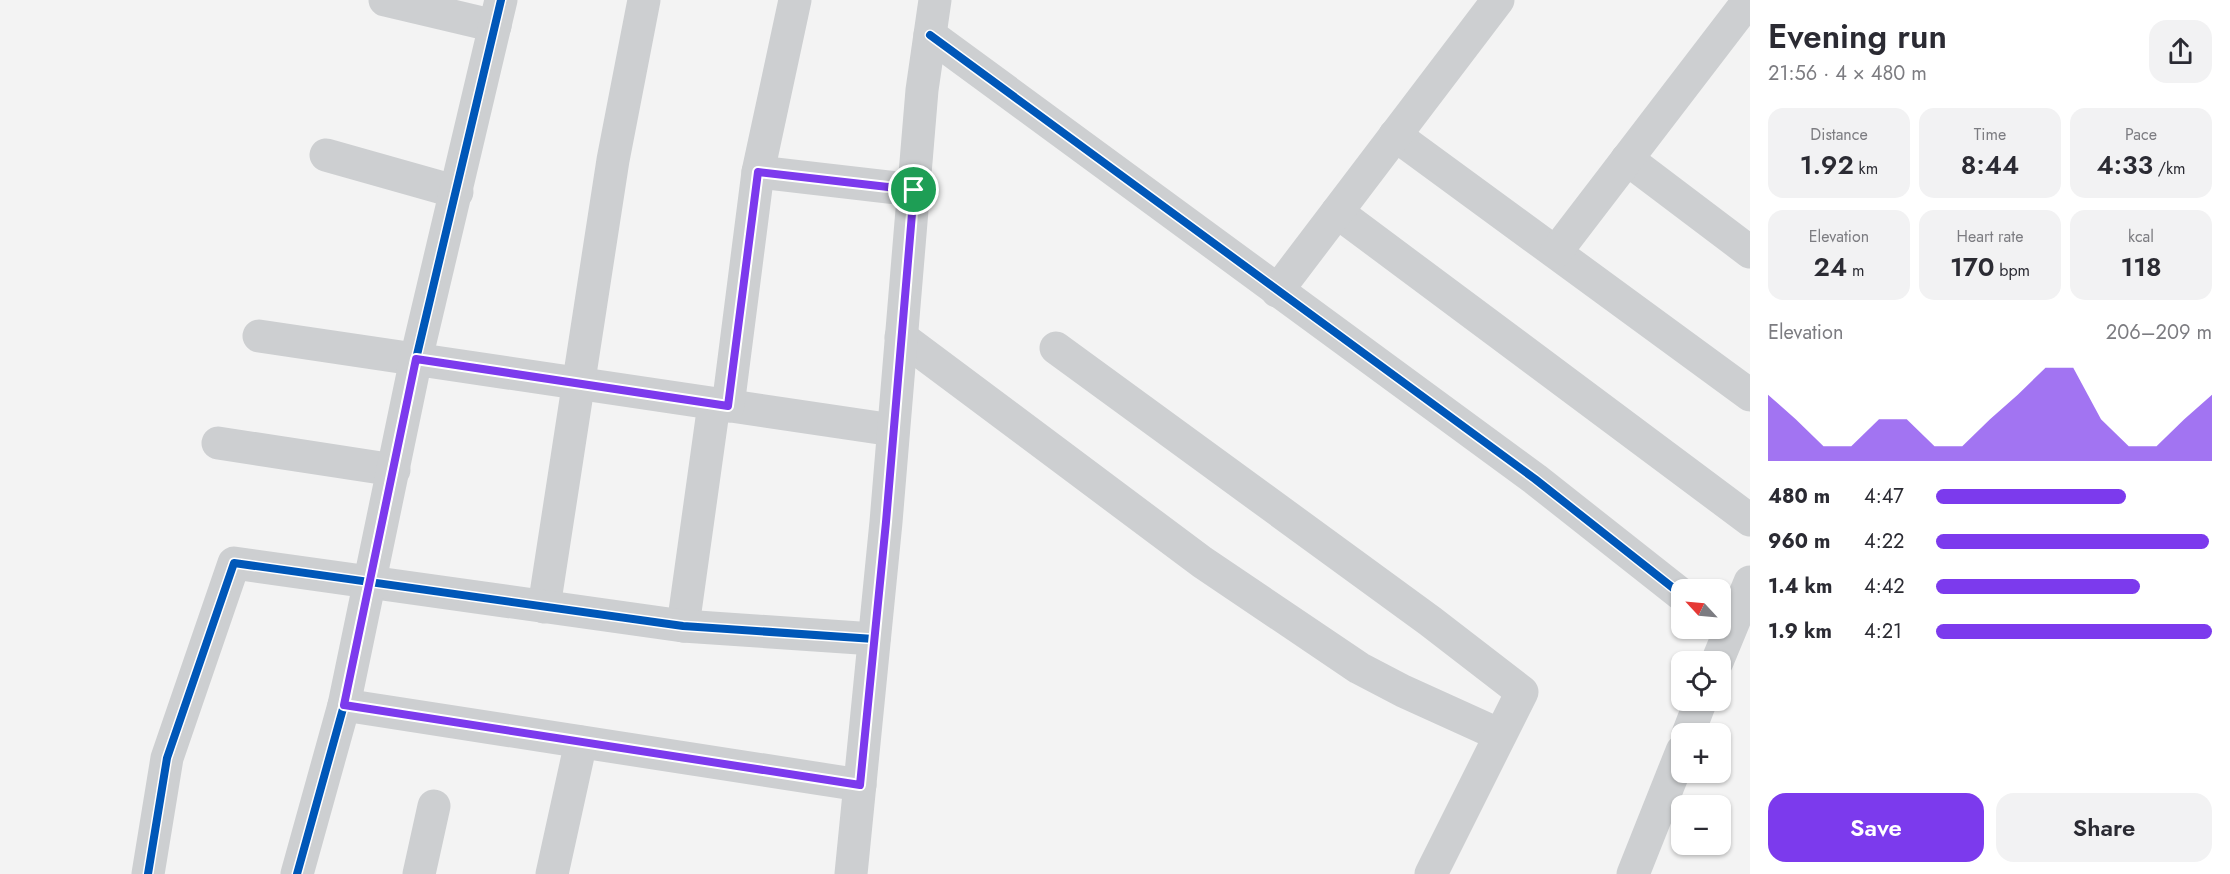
<!DOCTYPE html>
<html lang="en">
<head>
<meta charset="utf-8">
<style>
  body { margin:0; font-family:Jost,sans-serif; background:#f2f2f3; color:#2b2b33; height:100vh; display:flex; flex-direction:column; font-size:22px; white-space:nowrap }
  * { box-sizing:border-box; margin:0 }
  p { font-size:20px; color:#7c7c81 }
  .icon { flex:none; width:33px; height:33px; fill:none; stroke:currentColor; stroke-width:2; stroke-linecap:round; stroke-linejoin:round }
  .map { position:relative; flex:1; overflow:hidden }
  .panel { display:flex; flex-direction:column; background:#fff; width:480px }
  .panel>* { flex:none }
  .needle { width:39px; rotate:296deg }
  .controls { position:absolute; left:1671px; top:579px; display:grid; gap:12px }
  .controls a { display:grid; place-items:center; width:60px; height:60px; border-radius:12px; background:#fff; box-shadow:0 2px 4px #0004; font-size:30px }
  .pin { position:absolute; display:grid; place-items:center; width:51px; height:51px; color:#fff; margin:-26px; border:3px solid #fff; border-radius:50%; box-shadow:0 2px 6px #0007 }
  .round { display:grid; place-items:center; flex:none; width:63px; height:63px; border-radius:18px; background:#f2f2f3 }
  .headline { display:flex; align-items:center; justify-content:space-between; height:102px; padding:0 18px }
  h1 { font-size:33px; font-weight:600; line-height:45px }
  .metrics { display:grid; grid-template-columns:repeat(3,1fr); gap:9px; height:102px; padding:6px 18px }
  .metrics div { display:grid; align-content:center; border-radius:15px; background:#f2f2f3; text-align:center }
  .metrics b { font-size:26px; font-weight:600 }
  .metrics small { font-size:16px; font-weight:400 }
  .metrics p { font-size:16px }
  .chart { height:168px; padding:12px 18px }
  .chart p { display:flex; justify-content:space-between }
  .chart svg { width:100%; height:108px; margin-top:6px; fill:#7c3aed; opacity:.7 }
  .button { display:flex; gap:12px; margin-top:auto; padding:12px 18px }
  .button a { flex:1; height:69px; border-radius:18px; background:#7c3aed; color:#fff; font-size:24px; font-weight:600; line-height:69px; text-align:center }
  .button a+a { background:#f2f2f3; color:#2b2b33 }
  ul { padding:0 18px; list-style:none; font-size:20px }
  li { display:grid; grid-template-columns:96px 72px 1fr; align-items:center; height:45px }
  li i { height:15px; border-radius:8px; background:#7c3aed }
  main { display:flex; flex:1; min-height:0 }
  .map>svg:first-child { display:block }
  .lines { fill:none; stroke-linecap:round; stroke-linejoin:round }
  .minor { stroke:#cdcfd1; stroke-width:33 }
  .cycleway-casing { stroke:#fff; stroke-width:11 }
  .cycleway { stroke:#0057b8; stroke-width:8 }
  .route-casing { stroke:#fff; stroke-width:12 }
  .route { stroke:#7c3aed; stroke-width:8 }
</style>
</head>
<body>
<main>
<div class="map">
<svg width="1750" height="874" viewBox="0 0 1750 874">
  <rect width="100%" height="100%" fill="#f3f3f3"/>
  <g class="lines">
    <g class="minor">
      <path d="M385,0L495,26"/>
      <path d="M930,35L1535,479L1682,595"/>
      <path d="M1395,135L1750,395"/>
      <path d="M326,155L457,192"/>
      <path d="M1627,159L1750,252"/>
      <path d="M758,172L914,190"/>
      <path d="M1337,212L1750,520"/>
      <path d="M1556,252L1749,0"/>
      <path d="M1277,291L1498,0"/>
      <path d="M259,336L893,430"/>
      <path d="M901,337L1202,562L1359,668L1403,691L1500,735"/>
      <path d="M1056,348L1430,621L1522,692L1431,874"/>
      <path d="M728,406L758,172L795,0"/>
      <path d="M218,443L394,470"/>
      <path d="M544,607L613,160L644,0"/>
      <path d="M683,626L714,404"/>
      <path d="M1717,662L1750,582"/>
      <path d="M344,705L860,785"/>
      <path d="M1688,734L1701,700"/>
      <path d="M148,874L167,758L234,563L683,626L874,639"/>
      <path d="M297,874L344,705L416,359L501,0"/>
      <path d="M419,874L434,806"/>
      <path d="M552,874L581,742"/>
      <path d="M851,874L886,522L922,90L935,0"/>
      <path d="M1633,874L1682,751"/>
    </g>
    <defs>
      <g id="cycleway">
        <path d="M930,35L1535,479L1682,595"/>
        <path d="M148,874L167,758L234,563L683,626L874,639"/>
        <path d="M297,874L344,705L416,359L501,0"/>
      </g>
    </defs>
    <use href="#cycleway" class="cycleway-casing"/>
    <use href="#cycleway" class="cycleway"/>
  </g>
  <g class="lines">
    <defs>
      <path id="route" d="M758,172L914,190L886,522L860,785L344,705L416,359L728,406Z"/>
    </defs>
    <use href="#route" class="route-casing"/>
    <use href="#route" class="route"/>
  </g>
</svg>
<div class="controls">
<a><svg class="needle" viewBox="-14 -14 28 28"><path d="M0-13l5 13h-10z" fill="#e53935"/><path d="M0 13l5-13h-10z" fill="#7c7c81"/></svg></a>
<a><svg class="icon" aria-label="locate" viewBox="0 0 24 24"><circle cx="12" cy="12" r="6"/><path d="M12 2v4M12 18v4M2 12h4M18 12h4"/></svg></a>
<a>+</a>
<a>−</a>
</div>
<div class="pin" style="left:914px;top:190px;background:#1e9e55"><svg class="icon" aria-label="arrive" viewBox="0 0 24 24"><path d="M6 21V4h12l-3 4 3 4H6"/></svg></div>
</div>
<section class="panel">
<div class="headline"><div><h1>Evening run</h1><p>21:56 · 4 × 480 m</p></div><a class="round"><svg class="icon" aria-label="share" viewBox="0 0 24 24"><path d="M12 15V3M7 8l5-5 5 5M5 13v7h14v-7"/></svg></a></div>
<div class="metrics">
<div><p>Distance</p><b>1.92<small> km</small></b></div>
<div><p>Time</p><b>8:44</b></div>
<div><p>Pace</p><b>4:33<small> /km</small></b></div>
</div>
<div class="metrics">
<div><p>Elevation</p><b>24<small> m</small></b></div>
<div><p>Heart rate</p><b>170<small> bpm</small></b></div>
<div><p>kcal</p><b>118</b></div>
</div>
<div class="chart"><p><span>Elevation</span>206–209 m</p>
<svg viewBox="0 0 160 44" preserveAspectRatio="none"><path d="M0 44V17L10 27L20 38L30 38L40 27L50 27L60 38L70 38L80 27L90 17L100 6L110 6L120 27L130 38L140 38L150 27L160 17V44z"/></svg>
</div>
<ul>
<li><b>480 m</b>4:47<i style="width:69%"></i></li>
<li><b>960 m</b>4:22<i style="width:99%"></i></li>
<li><b>1.4 km</b>4:42<i style="width:74%"></i></li>
<li><b>1.9 km</b>4:21<i style="width:100%"></i></li>
</ul>
<div class="button"><a>Save</a><a>Share</a></div>
</section>
</main>
</body>
</html>
